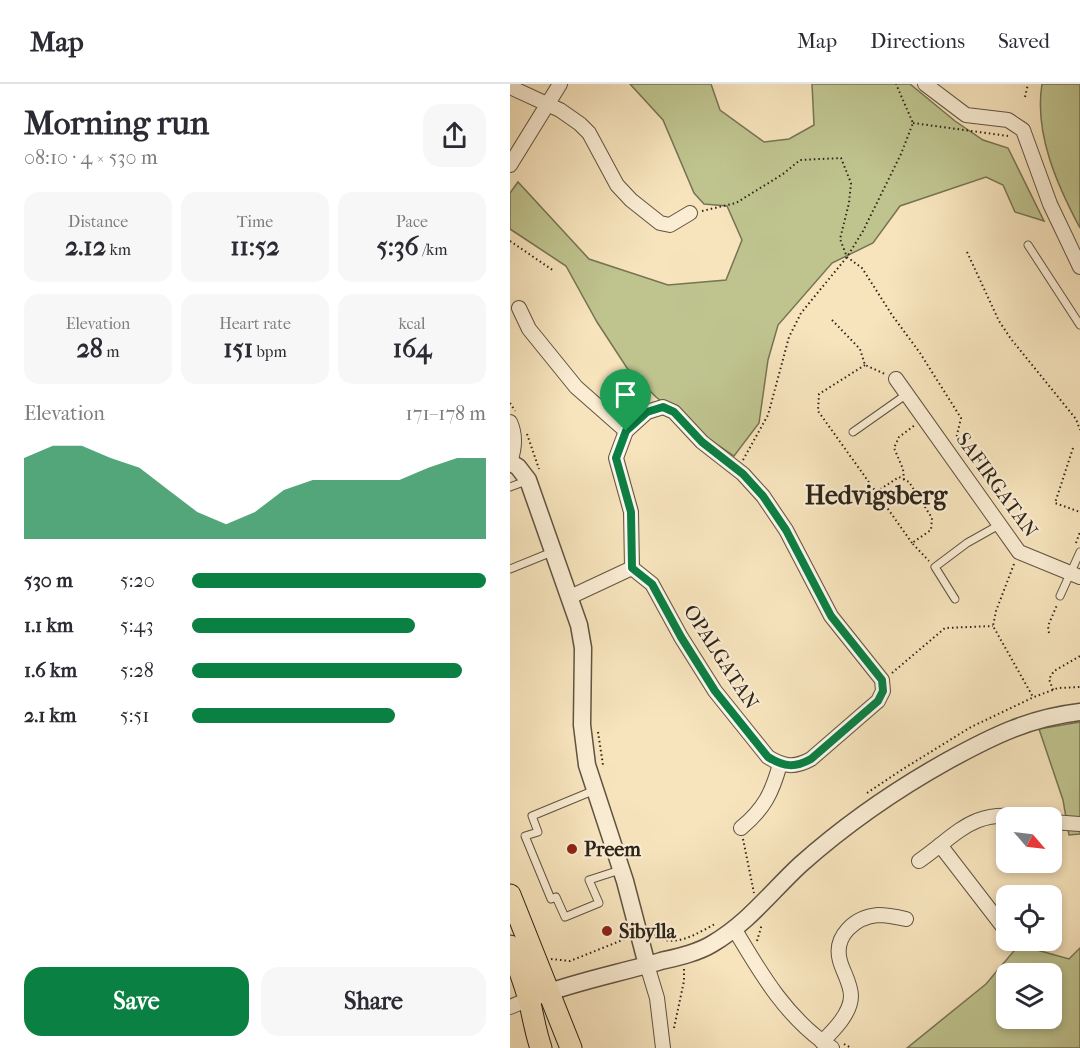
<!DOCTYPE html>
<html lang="en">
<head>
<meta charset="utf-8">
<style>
  body { margin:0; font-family:"IM FELL French Canon",serif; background:#f7f7f7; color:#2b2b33; height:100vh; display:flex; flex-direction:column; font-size:22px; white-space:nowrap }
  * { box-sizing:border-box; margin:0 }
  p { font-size:20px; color:#7c7c81 }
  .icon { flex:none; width:33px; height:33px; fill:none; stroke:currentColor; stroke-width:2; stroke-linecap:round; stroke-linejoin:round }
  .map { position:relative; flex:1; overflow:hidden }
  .details { display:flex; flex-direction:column; background:#fff; width:510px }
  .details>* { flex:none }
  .needle { width:39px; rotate:118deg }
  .fabs { position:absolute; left:486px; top:723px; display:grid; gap:12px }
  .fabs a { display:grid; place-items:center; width:66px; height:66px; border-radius:12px; background:#fff; box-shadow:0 3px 9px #0003; font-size:30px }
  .pin { position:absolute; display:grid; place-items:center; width:51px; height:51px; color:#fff; margin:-62px -26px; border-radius:50% 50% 50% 0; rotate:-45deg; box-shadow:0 0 6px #0007 }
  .pin .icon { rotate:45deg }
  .round { display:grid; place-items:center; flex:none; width:63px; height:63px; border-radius:18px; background:#f7f7f7 }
  .overview { display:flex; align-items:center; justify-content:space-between; height:102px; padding:0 24px }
  h1 { font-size:33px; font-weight:800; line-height:45px }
  .figures { display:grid; grid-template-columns:repeat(3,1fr); gap:9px; height:102px; padding:6px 24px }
  .figures div { display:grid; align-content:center; border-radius:15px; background:#f7f7f7; text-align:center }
  .figures b { font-size:26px; font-weight:800 }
  .figures small { font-size:16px; font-weight:400 }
  .figures p { font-size:16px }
  .chart { height:168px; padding:12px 24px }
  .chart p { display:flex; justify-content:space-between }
  .chart svg { width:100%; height:108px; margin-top:6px; fill:#0b8043; opacity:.7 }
  .cta { display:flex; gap:12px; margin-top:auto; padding:12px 24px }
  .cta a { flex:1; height:69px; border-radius:18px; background:#0b8043; color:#fff; font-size:24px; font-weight:800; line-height:69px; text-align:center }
  .cta a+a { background:#f7f7f7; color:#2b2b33 }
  ul { padding:0 24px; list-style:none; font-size:20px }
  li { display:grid; grid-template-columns:96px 72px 1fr; align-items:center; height:45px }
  li i { height:15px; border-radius:8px; background:#0b8043 }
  header { display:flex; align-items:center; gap:36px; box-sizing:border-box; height:84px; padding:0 30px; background:#fff; border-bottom:2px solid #e1e1e2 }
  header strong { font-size:28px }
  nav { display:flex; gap:33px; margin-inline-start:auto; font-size:21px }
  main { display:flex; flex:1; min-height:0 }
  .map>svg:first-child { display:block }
  .green { fill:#bfc48f; stroke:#767454; stroke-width:1.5; fill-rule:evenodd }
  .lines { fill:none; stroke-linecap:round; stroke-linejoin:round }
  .service-casing { stroke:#605442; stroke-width:9 }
  .minor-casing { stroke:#605442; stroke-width:16 }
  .tertiary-casing { stroke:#605442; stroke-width:19 }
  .trunk-casing { stroke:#2d2419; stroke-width:23 }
  .path { stroke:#2d2419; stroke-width:2; stroke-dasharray:1.5 3; stroke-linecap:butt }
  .service { stroke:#faedd4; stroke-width:7 }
  .minor { stroke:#faedd4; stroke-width:14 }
  .tertiary { stroke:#faedd4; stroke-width:16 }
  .trunk { stroke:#f7e4bd; stroke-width:21 }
  .route-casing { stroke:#fff; stroke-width:12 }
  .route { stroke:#0b8043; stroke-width:8 }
  .poi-dot { fill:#8f2418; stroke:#faedd4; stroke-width:2 }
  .labels { text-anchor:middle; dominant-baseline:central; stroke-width:4.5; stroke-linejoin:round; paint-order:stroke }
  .street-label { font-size:20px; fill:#2d2419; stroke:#faedd4 }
  .poi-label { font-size:20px; font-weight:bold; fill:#2d2419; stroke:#faedd4; text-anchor:start }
  .district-label { font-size:26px; font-weight:bold; fill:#2d2419; stroke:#faedd4 }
</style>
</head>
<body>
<header>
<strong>Map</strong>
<nav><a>Map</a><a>Directions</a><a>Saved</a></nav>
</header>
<main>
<section class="details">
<div class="overview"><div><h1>Morning run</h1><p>08:10 · 4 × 530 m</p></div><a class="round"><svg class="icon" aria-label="share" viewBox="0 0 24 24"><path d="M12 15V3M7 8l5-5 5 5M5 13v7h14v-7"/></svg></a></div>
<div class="figures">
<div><p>Distance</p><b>2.12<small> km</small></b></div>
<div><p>Time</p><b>11:52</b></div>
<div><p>Pace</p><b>5:36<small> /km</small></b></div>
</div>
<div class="figures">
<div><p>Elevation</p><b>28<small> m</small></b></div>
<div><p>Heart rate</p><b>151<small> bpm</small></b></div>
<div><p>kcal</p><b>164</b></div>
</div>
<div class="chart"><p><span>Elevation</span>171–178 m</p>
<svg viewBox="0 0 160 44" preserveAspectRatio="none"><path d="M0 44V11L10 6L20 6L30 11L40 15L50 24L60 33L70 38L80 33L90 24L100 20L110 20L120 20L130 20L140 15L150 11L160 11V44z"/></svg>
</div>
<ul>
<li><b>530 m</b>5:20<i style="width:100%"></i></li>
<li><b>1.1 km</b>5:43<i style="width:76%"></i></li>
<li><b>1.6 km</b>5:28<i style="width:92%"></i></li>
<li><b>2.1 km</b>5:51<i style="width:69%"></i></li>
</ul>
<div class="cta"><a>Save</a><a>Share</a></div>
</section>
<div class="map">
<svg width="570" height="964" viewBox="0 0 570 964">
  <rect width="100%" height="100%" fill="#f7e4bd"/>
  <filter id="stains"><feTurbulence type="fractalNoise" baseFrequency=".00333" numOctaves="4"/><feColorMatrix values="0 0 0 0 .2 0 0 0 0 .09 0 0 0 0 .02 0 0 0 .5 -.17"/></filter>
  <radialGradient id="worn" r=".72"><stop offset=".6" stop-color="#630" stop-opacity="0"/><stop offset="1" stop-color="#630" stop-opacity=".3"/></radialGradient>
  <g class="green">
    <path d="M120,0H201L210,26L254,58L279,55L304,41L302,0H400L445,37L473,56L498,64L534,137L505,128L493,101L476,93L390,122L363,159L322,179L268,241L258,276L249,339L224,372L189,348L146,313L117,284L87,238L56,182L0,145V109L8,98L79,175L158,201L216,196L232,156L217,122L194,120L184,109L153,36Z"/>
    <path d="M532,0H570V144C547,101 524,49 532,0Z"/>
    <path d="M570,638V750L559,751L553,716L529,645Z"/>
    <path d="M509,861L559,875L570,864V964H397L476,900ZM496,890H542V934H496Z"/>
  </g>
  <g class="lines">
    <defs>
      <g id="service">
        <path d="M518,161L570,241"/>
        <path d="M343,348L397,310"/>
        <path d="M0,403L16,397"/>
        <path d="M0,485L42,468"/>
        <path d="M550,512L570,468"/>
        <path d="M445,515L425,483L457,459L489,441"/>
        <path d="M85,706L22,732L28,748L15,752L41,815L46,813L55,833L89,819L79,796L110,786"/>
      </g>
      <g id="minor">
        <path d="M415,0L456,31L498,36L513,46L540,120L570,183"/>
        <path d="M0,3L50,26L70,40L79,49L107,101L121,116L150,139L160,141L180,129"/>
        <path d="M0,81L50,0"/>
        <path d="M9,224L19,245L66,303L116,347"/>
        <path d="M386,295L509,468L570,493"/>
        <path d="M0,338C6,351 5,364 0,378"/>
        <path d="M60,513L122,484L142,500L171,553L205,607L258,673C274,683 285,684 301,675L368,617L373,607L372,596L321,532L276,446L253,412L233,390L192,358L164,328L153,323L137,328L116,347L106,374L121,428L122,484"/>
        <path d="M542,738L570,740"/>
        <path d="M231,744C254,725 262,709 270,680"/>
        <path d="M430,761L494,844"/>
        <path d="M409,777C449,749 463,724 516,734"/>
        <path d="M225,846C251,890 278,936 322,964"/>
        <path d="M137,881L147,914L153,964"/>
        <path d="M0,923L19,915"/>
        <path d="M312,958C324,946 341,929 341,912C341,900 333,888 330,877C323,852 345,833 368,831C377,831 387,833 396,835"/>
      </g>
      <g id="tertiary">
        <path d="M0,378L8,383L18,396L69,541L73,564L72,641L77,681L115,797L137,881"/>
        <path d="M28,912C68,897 110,889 151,877C168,873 187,869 202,860C238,839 261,808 290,781C336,740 385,706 439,676C483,652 519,634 570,628"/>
      </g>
      <g id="trunk">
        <path d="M0,811L61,964"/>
        <path d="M0,862C7,879 13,895 18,912C23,930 25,947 31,964"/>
      </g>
    </defs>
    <use href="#service" class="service-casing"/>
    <use href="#minor" class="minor-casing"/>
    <use href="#tertiary" class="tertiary-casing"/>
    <use href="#trunk" class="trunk-casing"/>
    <g class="path">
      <path d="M515,13L518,0"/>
      <path d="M403,39L498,52"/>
      <path d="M192,127L226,119L273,90L290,76L331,74L341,99L339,119L330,155L337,173L352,184L382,231L410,269L451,334L446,355L451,362"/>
      <path d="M0,157L44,187"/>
      <path d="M457,168L489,237L501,255L566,335L570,346"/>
      <path d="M322,236L350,265L355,281L375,290"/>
      <path d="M355,281L309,310L308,327L366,408"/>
      <path d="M0,319L5,327"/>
      <path d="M17,350L29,385"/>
      <path d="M563,364L545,419L570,428"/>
      <path d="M233,376L258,331L279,253L291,229L337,173L353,147L391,70L403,39L386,0"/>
      <path d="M394,396L393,385L384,364L389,353L405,341"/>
      <path d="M402,459L366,408L389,393L399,398L422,434L421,446L402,459L419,477"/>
      <path d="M566,459L570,448"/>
      <path d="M504,480L486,527L483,542L523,613"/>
      <path d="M539,549L538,542L547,521"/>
      <path d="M382,589L435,544L483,542"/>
      <path d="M543,606L539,595L544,587L570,572"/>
      <path d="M88,648L93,681"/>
      <path d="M357,709L393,685L461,643L524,613L548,604L570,603"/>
      <path d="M233,755L244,809"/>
      <path d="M144,851C164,865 186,850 205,840"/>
      <path d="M247,857L252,840"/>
      <path d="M41,875L60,877L115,855"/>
      <path d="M164,944L174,897V885"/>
      <path d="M334,960L341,964"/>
    </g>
    <use href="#service" class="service"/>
    <use href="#minor" class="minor"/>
    <use href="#tertiary" class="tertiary"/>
    <use href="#trunk" class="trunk"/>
  </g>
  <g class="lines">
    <defs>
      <path id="route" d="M153,323L164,328L192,358L233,390L253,412L276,446L321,532L372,596L373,607L368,617L301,675C285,684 274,683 258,673L205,607L171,553L142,500L122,484L121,428L106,374L116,347L137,328Z"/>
    </defs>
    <use href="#route" class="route-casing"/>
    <use href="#route" class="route"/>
  </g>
  <g class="poi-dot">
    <circle cx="62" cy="765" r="6"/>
    <circle cx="97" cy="847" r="6"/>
  </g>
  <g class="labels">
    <g class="street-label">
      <text transform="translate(487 401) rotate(54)">SAFIRGATAN</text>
      <text transform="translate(211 573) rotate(57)">OPALGATAN</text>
    </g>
    <g class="poi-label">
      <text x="74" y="765">Preem</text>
      <text x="109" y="847">Sibylla</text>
    </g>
    <g class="district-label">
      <text x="366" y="411">Hedvigsberg</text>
    </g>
  </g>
  <rect width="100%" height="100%" filter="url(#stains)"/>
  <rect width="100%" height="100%" fill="url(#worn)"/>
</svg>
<div class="fabs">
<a><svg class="needle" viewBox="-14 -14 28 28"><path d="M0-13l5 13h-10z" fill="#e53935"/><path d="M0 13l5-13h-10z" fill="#7c7c81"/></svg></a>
<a><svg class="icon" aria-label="locate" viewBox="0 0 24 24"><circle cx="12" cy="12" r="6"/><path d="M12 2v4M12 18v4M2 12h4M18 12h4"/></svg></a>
<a><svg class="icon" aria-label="layers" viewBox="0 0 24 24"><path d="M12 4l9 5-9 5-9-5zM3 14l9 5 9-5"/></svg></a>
</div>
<div class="pin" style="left:116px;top:347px;background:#1e9e55"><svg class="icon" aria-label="arrive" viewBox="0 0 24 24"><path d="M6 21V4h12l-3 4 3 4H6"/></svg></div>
</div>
</main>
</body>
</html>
